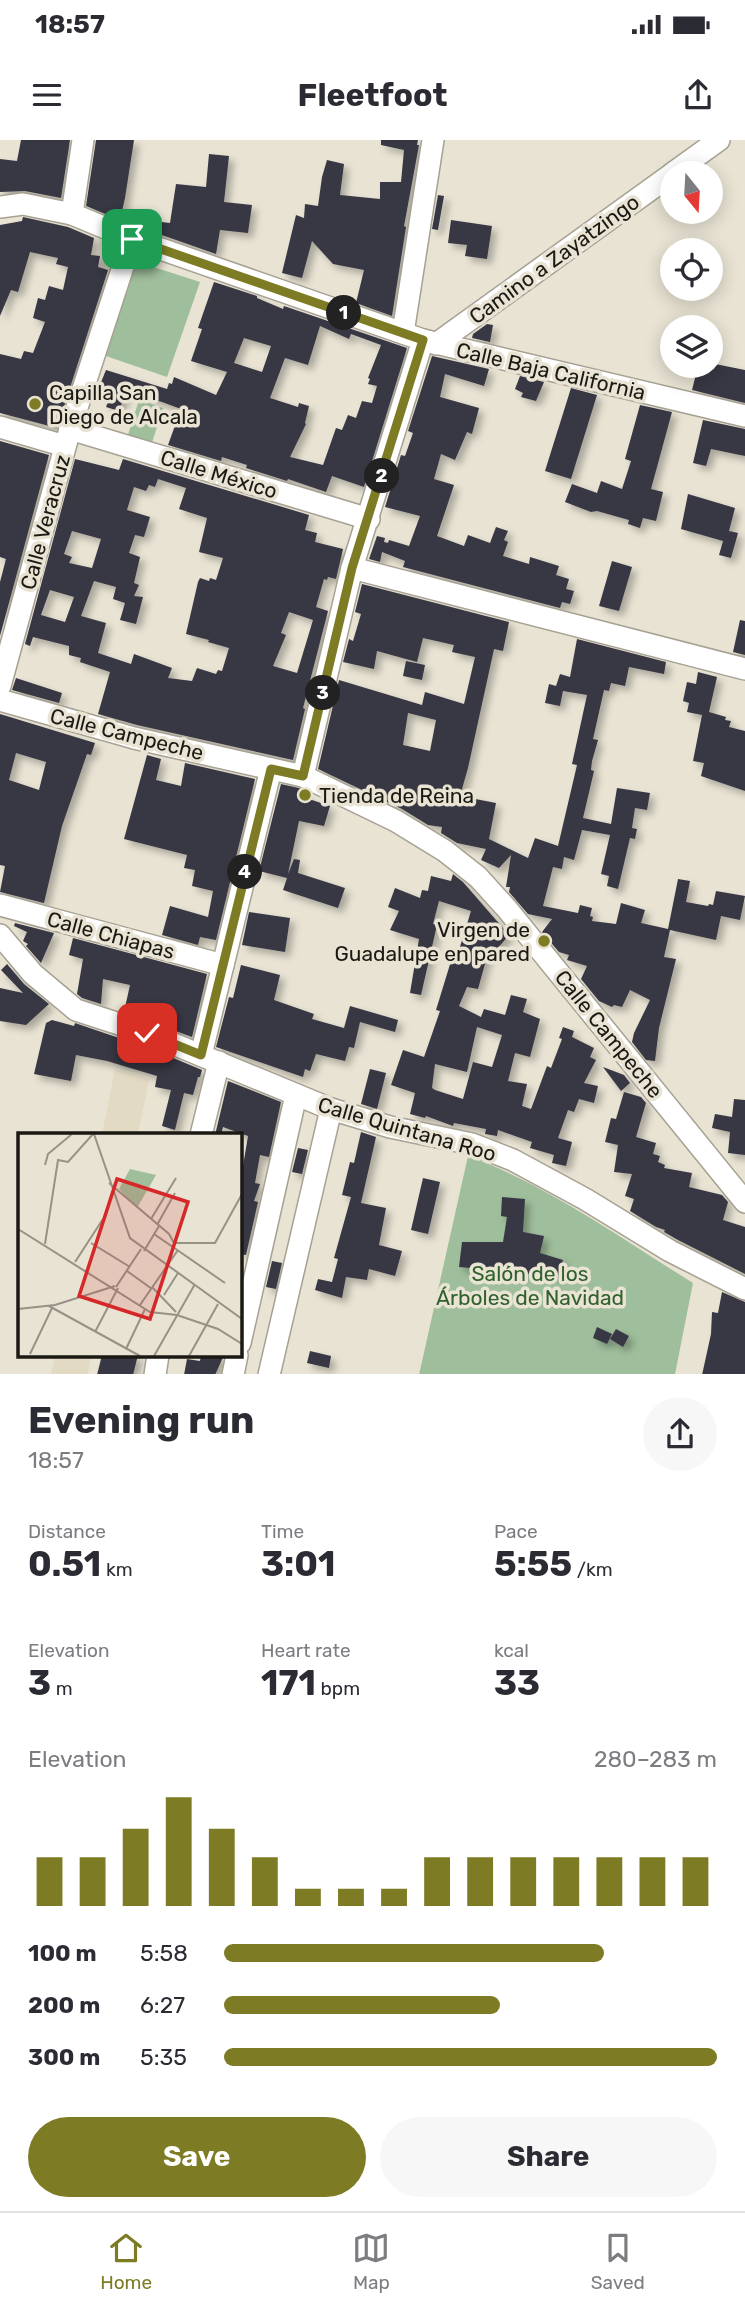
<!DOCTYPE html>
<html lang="en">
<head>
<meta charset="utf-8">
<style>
  body { margin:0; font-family:Rubik,sans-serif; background:#f7f7f7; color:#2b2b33; height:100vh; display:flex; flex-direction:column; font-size:26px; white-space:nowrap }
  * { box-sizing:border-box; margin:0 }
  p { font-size:23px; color:#7c7c81 }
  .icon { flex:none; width:38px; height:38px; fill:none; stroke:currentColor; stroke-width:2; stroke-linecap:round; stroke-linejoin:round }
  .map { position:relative; height:1234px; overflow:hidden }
  .drawer { display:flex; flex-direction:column; background:#fff; flex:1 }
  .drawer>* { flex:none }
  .needle { width:46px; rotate:162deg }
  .buttons { position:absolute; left:660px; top:21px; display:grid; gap:14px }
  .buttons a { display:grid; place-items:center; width:63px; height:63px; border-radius:50%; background:#fff; box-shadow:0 4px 18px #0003; font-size:35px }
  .pin { position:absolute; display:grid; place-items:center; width:60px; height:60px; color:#fff; margin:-30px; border-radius:14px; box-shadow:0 4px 10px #0006 }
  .km { position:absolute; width:35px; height:35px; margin:-18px; border-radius:50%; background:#222; color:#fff; font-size:19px; line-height:35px; text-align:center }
  .round { display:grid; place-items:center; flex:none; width:74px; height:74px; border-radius:37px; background:#f7f7f7 }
  .overview { display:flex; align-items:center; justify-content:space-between; height:119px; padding:0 28px }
  h1 { font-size:38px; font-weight:700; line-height:52px }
  .figures { display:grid; grid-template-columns:repeat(3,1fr); gap:10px; height:119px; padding:7px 28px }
  .figures div { display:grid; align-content:center }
  .figures b { font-size:35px; font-weight:700 }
  .figures small { font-size:19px; font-weight:400 }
  .figures p { font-size:19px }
  .chart { height:196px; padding:14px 28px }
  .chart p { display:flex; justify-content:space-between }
  .chart svg { width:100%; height:126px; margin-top:7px; stroke:#7d7c24; stroke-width:6 }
  .primary-button { display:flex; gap:14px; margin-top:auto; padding:14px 28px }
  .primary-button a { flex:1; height:80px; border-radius:42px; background:#7d7c24; color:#fff; font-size:28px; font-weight:700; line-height:80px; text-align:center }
  .primary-button a+a { background:#f7f7f7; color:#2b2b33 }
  ul { padding:0 28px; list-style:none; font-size:23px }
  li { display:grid; grid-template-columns:112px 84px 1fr; align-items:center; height:52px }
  li i { height:18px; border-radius:9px; background:#7d7c24 }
  .status { display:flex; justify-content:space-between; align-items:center; height:49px; padding:0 35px; background:#fff; direction:ltr }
  .status svg { height:19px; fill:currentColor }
  header { display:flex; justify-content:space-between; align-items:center; height:91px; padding:0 28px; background:#fff; font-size:32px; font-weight:700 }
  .menu { display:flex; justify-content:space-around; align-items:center; height:98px; border-top:2px solid #e1e1e2; background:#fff; font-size:19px; color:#7c7c81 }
  .menu a { display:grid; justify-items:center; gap:4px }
  .menu .on { color:#7d7c24 }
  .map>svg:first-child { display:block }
  .built { fill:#e2dac2 }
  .green { fill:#9fbe9b }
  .building { fill:#393744; fill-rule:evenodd; filter:url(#shadow) }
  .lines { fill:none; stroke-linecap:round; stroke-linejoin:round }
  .minor-casing { stroke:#a6a192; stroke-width:24 }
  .minor { stroke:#fff; stroke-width:21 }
  .route-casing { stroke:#fff; stroke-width:14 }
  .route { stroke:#7d7c24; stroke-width:9 }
  .poi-dot { fill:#7d7c24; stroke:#e8e3d3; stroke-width:2.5 }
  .labels { text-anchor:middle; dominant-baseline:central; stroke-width:7; stroke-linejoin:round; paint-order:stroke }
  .street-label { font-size:21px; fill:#1b1913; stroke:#e8e3d3 }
  .poi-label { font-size:21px; fill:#1b1913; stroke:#e8e3d3; text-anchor:start }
  .park-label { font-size:21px; fill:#30612c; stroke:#e8e3d3 }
  .inset-road { fill:none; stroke:#969286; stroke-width:2 }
  .view { fill:#d62828; fill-opacity:0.15; stroke:#d62828; stroke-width:3.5 }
  .inset-edge { fill:none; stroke:#1b1913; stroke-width:3.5 }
</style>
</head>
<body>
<div class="status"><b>18:57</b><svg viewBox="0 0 49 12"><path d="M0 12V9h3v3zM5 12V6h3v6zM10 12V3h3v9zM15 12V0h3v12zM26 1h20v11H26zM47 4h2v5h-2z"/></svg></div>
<header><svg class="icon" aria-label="menu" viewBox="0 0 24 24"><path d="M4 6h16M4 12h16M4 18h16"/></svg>Fleetfoot<svg class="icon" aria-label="share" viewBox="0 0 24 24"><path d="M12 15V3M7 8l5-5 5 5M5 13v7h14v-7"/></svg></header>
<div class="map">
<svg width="745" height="1235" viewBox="0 0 745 1235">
  <defs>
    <filter id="shadow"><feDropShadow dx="5" dy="5" stdDeviation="3.5" flood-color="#0004"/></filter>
  </defs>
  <rect width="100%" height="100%" fill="#e8e3d3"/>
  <g class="built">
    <path d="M115,929L149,939L138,995H102Z"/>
    <path d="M55,1215H91L88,1234H51Z"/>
  </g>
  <g class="green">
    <path d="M132,120L200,142L167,237L100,214Z"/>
    <path d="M139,260L163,268L150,309L126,301Z"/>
    <path d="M468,1016C546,1044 622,1099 693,1143L675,1234L419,1235Z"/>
  </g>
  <g class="building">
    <path d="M21,0H70L61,58L25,51L0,52V19L17,21Z"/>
    <path d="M96,0H134L125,58L120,80L86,66Z"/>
    <path d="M381,0H418L417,5H419L404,86L406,87L392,176L356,163L364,130L333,124L312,101L302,138L282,133L296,75L304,78L305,64L318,66L322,37L327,20L344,24L340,55L380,59V42H401L404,10L381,5Z"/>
    <path d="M209,14L229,16L224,62L252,65L248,93L220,90L216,114L139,87L140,82L153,85V81L170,83L176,44L206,47Z"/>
    <path d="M438,55L444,56L438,90L432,89Z"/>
    <path d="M23,77L68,87L94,98L91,115L100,116L98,127L108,130L57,288L0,273V214L21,219L24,211L33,213L45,182L33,178L38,158L45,160L49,146L63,150L68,127L56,124L58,118L30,112L18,152L11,150L0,176V85L22,81Z"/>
    <path d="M451,80L492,86L487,119L465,116L467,105L448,103Z"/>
    <path d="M214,142L257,156V158L283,169L284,166L407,208L364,347L332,336L326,352L288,339L287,341L246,328L247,325L222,317L221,321L168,305L181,269L162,262L126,251L119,271L106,267L110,257L97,252L106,230L167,249L169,243L172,244L174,237L216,255L227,232L191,221L202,189L198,188ZM320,186L349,199L351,194L381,205L368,238L370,239L368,244L377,246L372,263L362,261L356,278L348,275L342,290L336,288L323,325L290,317L306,284L305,283L309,266L299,263L298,267L270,258L285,218L308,225ZM244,198L271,206L262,232L234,223Z"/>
    <path d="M487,184L493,185L490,202L472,198L473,194Z"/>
    <path d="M432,216L489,229L484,246L445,234L440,257L479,268L472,294L467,292L455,320L441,314L434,339L454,345L437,396L464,406L468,395L490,403L496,387L508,391L504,400L508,402L503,416L529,424L530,417L559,426L556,435L569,439L566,449L574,451L570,464L562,462L560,468L403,427L405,421L382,412L380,422L369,419L377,396L385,398L384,402L388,403L389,400L409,406L420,376L385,367L401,315L405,316L413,293L408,291Z"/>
    <path d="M710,223L745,230V263L692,250L698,226H710Z"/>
    <path d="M520,236L544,242L536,261L521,257L523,253L515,249Z"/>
    <path d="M571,248L597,255L571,339L545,331Z"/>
    <path d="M640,265L672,272L651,349L663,352L656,381L643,378L640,388L628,384L629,380L597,371L591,372L565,362L572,344L597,353L601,341L622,349L631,321L625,319Z"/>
    <path d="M703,280L745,289V316L711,309L706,326L693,323Z"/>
    <path d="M0,301L49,315L0,496V442L6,419L0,417Z"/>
    <path d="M75,319L119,330L123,319L309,375L305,390L317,393L315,402L343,409L336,439L328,437L327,440L324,439L316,467L328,471L303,568L305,569L293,620L137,585L98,574L110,532L80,522L81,518L69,515V506L33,497L30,506L25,504ZM158,339L186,348L179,369L207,378L199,412L223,418L216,440L210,438L209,441L200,438L198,442L186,494L209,500L208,502L229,508L222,531L218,530L216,534L197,528L192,541L168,538L172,528L134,514L131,524L98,513L106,483L81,476L94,441L116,447L113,459L125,463L120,480L136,484L143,457L134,456L139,445L134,443L140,417L129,413L135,395L144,397L150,377L127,370L134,347L146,351L149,345L155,347ZM72,391L101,399L92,428L69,423L72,417L64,414ZM50,450L74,457L65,482L41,475ZM289,472L313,480L297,533L273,526L286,495L281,493Z"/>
    <path d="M688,354L735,368L729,391L738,393L731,418L719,415L723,401L681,389Z"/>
    <path d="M612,421L632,427L619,471L599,466Z"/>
    <path d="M362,444L509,482L503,511L494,509L468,628L460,656L496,663L489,699L528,718L535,698L558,706L577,625L572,624L587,555L563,551L560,566L545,563L549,544L556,546L560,534L570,537L577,499L666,522L664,534L629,527L625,546L611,543L609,551L604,550L593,599L598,600L592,621L591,630L594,631L583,678L611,684L617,648L650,653L647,670L635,668L632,688L637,689L635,699L630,698L618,749L607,746L609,736L601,734L610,695L582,690L574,720L564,717L562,729L553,727L543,766L578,773L580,765L592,768L590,776L593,777L592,781L616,784L621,763L645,770L641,783L668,789L678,739L690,741L686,762L708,766L709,764L713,765L716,751L745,756L740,780L721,776L716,800L670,790L664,817L676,819L659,888L655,921L646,920L632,902L634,893L650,860L630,850L622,867L614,865L612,867L599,861L581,839L587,826L567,820L569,815L559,812L542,792L552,779L528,774L509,752L510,747H506L511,715L499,728L481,720L486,709L457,703L441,693L442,687L428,685L402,669L318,629L339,540L422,565L425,552L464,564L475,517L452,512L454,505L423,498L417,522L377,511L374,529L343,522L349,499L353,501L361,474L355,472ZM408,573L436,580L430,611L403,605Z"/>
    <path d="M740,480L745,481V515L733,512Z"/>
    <path d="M406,521L425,525L422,540L403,536Z"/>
    <path d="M698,532L717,537L709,572L726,577L725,580L731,581L729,587L745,591V651L701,636L704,623L693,621L702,575L687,572L689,563L683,561L687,542L696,544Z"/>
    <path d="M16,538L62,553L59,563L12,550Z"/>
    <path d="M0,574L95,603L91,615L87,614L62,686L44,763L0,752L5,726L0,725ZM16,613L46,622L39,650L9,640Z"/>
    <path d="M147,615L161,619L156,640L181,646L185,623L255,639L216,800L200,797L198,805L162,795L170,766L208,777L213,751L192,746L195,730L184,728L187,715L124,699Z"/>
    <path d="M281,644L299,648L305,651L303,657L330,666L324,686L299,681L288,734L294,719L300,720L298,733L345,748L338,768L283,750L287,738L259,731Z"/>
    <path d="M453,734L463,742L509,795L497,809L490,806L478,849L467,847L459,866L481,877L484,869L505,875L511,855L527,859L523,872L540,879L530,917L515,913L508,941L527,944L522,966L531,969L547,926L551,928L562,899L559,898L563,887L574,891L572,897L594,908L590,917L596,920L584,943L598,946L594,963L579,959L574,972L568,970L558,998L572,1002L566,1026L552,1023L554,1015L530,1008L532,1002L498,990L497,996L485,994L486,989L454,983L453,986L426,976L425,978L410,974L415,953L391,945L403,910L424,917L440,871L436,870L455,808L459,810L471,771L439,761L433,784L437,785L421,855L410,853L419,799L390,790L399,771L388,767L395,748L420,758L422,750L428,751L431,736L451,741ZM477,887L502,895L492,927L473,922L463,959L435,950L432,948L435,924L467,932Z"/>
    <path d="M249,772L290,778L285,812L242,805Z"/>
    <path d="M15,783L54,793L41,823L26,806L28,804L23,801L27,792L14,786Z"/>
    <path d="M73,798L207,834L192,897L124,872L130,845L103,839L101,864L82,858L77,854L83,819L69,815Z"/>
    <path d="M7,824L24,844L49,864L26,885L0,881V848L23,853L1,830Z"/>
    <path d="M241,825L280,835L274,860L314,874L312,879L344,888L350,866L398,880L395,892L360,882L354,908L349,907L345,921L316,914L310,931L305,929L303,937L216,907L229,857L233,858Z"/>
    <path d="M52,880L74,886L75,883L122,899L121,906L158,916L159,912L202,930L200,937H198L193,955L184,953L175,990L162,986L171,950L155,947L157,936L107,921L76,915L71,941L34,934L46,883Z"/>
    <path d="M603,927L624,935L630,943L621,951Z"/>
    <path d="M370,929L386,933L377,969L361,964Z"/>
    <path d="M228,941L281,962L269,1017L260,1015L255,1043L260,1044L254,1061L258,1062L246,1115L240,1114V1044L248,996L223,987L221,995H215Z"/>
    <path d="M624,952L641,957L646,963L636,997L656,1003L653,1014L660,1016L658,1022L665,1025L664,1028L692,1033L689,1047L722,1055L728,1062L723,1080L745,1087V1134L678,1100L664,1092L665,1090L656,1087L630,1071L634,1059L625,1056L632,1034L614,1032L618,1005L605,1002L611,978L616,979Z"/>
    <path d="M734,959L745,960V1015L728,1013L730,992L712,988L715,974L732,977Z"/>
    <path d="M361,992L376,997L361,1063L386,1068L379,1105L402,1111L395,1136L369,1129L367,1140L346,1137L342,1158L315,1150L318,1139L332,1142L338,1119L334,1118L351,1057L342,1055L350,1022L354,1023Z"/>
    <path d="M298,1008L308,1010L302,1034L292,1032Z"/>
    <path d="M423,1038L440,1042L428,1094L411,1090Z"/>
    <path d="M502,1057L525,1059L523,1092L544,1096L540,1113L563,1120L558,1136L536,1128L534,1135L513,1130L512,1133L493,1130L459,1127L462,1102H503L507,1077L501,1076Z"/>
    <path d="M272,1121L282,1123L276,1149L266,1147Z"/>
    <path d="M722,1152L745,1162V1235H702L711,1194L712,1172L718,1173Z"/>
    <path d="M597,1187L612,1194L607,1204L593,1198Z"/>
    <path d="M616,1189L629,1196L623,1207L610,1199Z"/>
    <path d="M310,1211L331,1216L329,1228L307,1223Z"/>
    <path d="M102,1215H138L133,1235H97Z"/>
    <path d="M201,1215H224L215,1235H184L187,1219L200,1221Z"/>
  </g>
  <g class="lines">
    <defs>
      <g id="minor">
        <path d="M673,33L719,0"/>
        <path d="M0,67L23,64L72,74L132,99L423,200L745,276"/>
        <path d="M72,74L83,0"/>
        <path d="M403,193L433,0"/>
        <path d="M436,204L672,34"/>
        <path d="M0,287L65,306"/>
        <path d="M70,289L369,379"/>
        <path d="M352,428L745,529"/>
        <path d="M0,546L70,289L132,99"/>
        <path d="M0,560L134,598L303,636L396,681L445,711L478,737L507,769L745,1062"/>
        <path d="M303,636L352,428L423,200"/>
        <path d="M0,765L223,825"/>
        <path d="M0,795L33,834L76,870L147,893L331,969L390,987L472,1004L513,1020L585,1059L670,1111L745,1149"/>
        <path d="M201,915L271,629"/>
        <path d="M201,995L219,922"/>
        <path d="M240,1203L296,955"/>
        <path d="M155,1235L158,1215"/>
        <path d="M233,1235L237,1215"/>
        <path d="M269,1235L331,969"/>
      </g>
    </defs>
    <use href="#minor" class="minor-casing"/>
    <use href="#minor" class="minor"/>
  </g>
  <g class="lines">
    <defs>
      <path id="route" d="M132,99L423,200L352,428L303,636L271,629L201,915L147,893"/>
    </defs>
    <use href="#route" class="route-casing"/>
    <use href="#route" class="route"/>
  </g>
  <g class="poi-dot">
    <circle cx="35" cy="264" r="7"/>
    <circle cx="305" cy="655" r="7"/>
    <circle cx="544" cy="801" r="7"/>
  </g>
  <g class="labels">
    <g class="street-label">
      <text transform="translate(554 119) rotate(-36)">Camino a Zayatzingo</text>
      <text transform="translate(551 231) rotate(13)">Calle Baja California</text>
      <text transform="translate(219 334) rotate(17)">Calle México</text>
      <text transform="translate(45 382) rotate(-75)">Calle Veracruz</text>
      <text transform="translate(127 594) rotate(14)">Calle Campeche</text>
      <text transform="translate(111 795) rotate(15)">Calle Chiapas</text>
      <text transform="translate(609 894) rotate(51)">Calle Campeche</text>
      <text transform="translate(407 989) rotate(16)">Calle Quintana Roo</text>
    </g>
    <g class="poi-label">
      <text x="49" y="252">Capilla San<tspan x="49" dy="24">Diego de Alcala</tspan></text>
      <text x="319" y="655">Tienda de Reina</text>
      <text x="530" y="789" text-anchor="end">Virgen de<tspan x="530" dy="24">Guadalupe en pared</tspan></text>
    </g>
    <g class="park-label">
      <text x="530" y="1133">Salón de los<tspan x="530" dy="24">Árboles de Navidad</tspan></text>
    </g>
  </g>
  <g transform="translate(18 993)">
    <rect width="224" height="224" fill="#e8e3d3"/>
    <path d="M112,36L138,42L119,75L101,56Z" fill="#9fbe9b"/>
    <path class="inset-road" d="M76,1L112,105L224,186M27,32L30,21L54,1M91,50L151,101L156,110M133,86L158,45M139,92L157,60M0,96L132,179L159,182L200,196L224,211M136,101L207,150M73,110L112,134M156,110H197L224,61M27,111L40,27L50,29L75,1M126,118L141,93M57,129L85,86M109,138L134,156M98,154L123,116M135,155L158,179M146,162L160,140M122,172L160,117M31,173L122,223M0,176L37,172L97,153M77,199L100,155M108,216L127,176M12,221L34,175M136,223L177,151M171,223L200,171"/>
    <path class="view" d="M99,46L170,69L132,186L61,163Z"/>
    <rect width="224" height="224" class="inset-edge"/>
  </g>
</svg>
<div class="buttons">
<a><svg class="needle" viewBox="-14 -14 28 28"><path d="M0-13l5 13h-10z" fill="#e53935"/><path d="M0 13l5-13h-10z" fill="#7c7c81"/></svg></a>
<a><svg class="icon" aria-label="locate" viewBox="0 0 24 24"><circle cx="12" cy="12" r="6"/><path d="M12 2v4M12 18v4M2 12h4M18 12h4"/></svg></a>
<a><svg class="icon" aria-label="layers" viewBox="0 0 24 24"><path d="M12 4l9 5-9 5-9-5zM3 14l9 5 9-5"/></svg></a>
</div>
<div class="pin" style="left:132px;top:99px;background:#1e9e55"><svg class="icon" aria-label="arrive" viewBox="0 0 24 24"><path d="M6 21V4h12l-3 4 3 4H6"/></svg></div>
<div class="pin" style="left:147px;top:893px;background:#d93025"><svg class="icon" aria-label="check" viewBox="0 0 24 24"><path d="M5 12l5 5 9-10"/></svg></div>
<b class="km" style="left:344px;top:173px">1</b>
<b class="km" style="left:382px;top:336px">2</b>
<b class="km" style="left:323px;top:553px">3</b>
<b class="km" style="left:245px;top:732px">4</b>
</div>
<section class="drawer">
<div class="overview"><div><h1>Evening run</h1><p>18:57</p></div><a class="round"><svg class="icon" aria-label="share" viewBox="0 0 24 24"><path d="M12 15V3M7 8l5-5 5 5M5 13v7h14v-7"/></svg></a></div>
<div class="figures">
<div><p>Distance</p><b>0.51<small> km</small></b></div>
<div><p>Time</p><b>3:01</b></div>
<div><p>Pace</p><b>5:55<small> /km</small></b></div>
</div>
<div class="figures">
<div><p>Elevation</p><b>3<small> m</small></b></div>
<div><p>Heart rate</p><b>171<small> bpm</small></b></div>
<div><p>kcal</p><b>33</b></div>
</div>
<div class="chart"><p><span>Elevation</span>280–283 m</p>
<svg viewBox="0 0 160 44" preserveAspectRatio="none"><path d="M5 44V27M15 44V27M25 44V17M35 44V6M45 44V17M55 44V27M65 44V38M75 44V38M85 44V38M95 44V27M105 44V27M115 44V27M125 44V27M135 44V27M145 44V27M155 44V27"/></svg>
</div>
<ul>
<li><b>100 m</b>5:58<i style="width:77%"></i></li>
<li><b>200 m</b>6:27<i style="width:56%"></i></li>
<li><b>300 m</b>5:35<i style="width:100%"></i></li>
</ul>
<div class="primary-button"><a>Save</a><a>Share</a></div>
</section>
<nav class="menu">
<a class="on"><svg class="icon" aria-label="home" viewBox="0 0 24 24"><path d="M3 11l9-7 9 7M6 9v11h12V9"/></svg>Home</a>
<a><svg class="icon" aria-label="map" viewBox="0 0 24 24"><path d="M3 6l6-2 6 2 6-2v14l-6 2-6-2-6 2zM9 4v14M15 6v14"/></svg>Map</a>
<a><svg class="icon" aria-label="saved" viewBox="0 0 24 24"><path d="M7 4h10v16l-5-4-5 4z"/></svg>Saved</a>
</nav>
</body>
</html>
